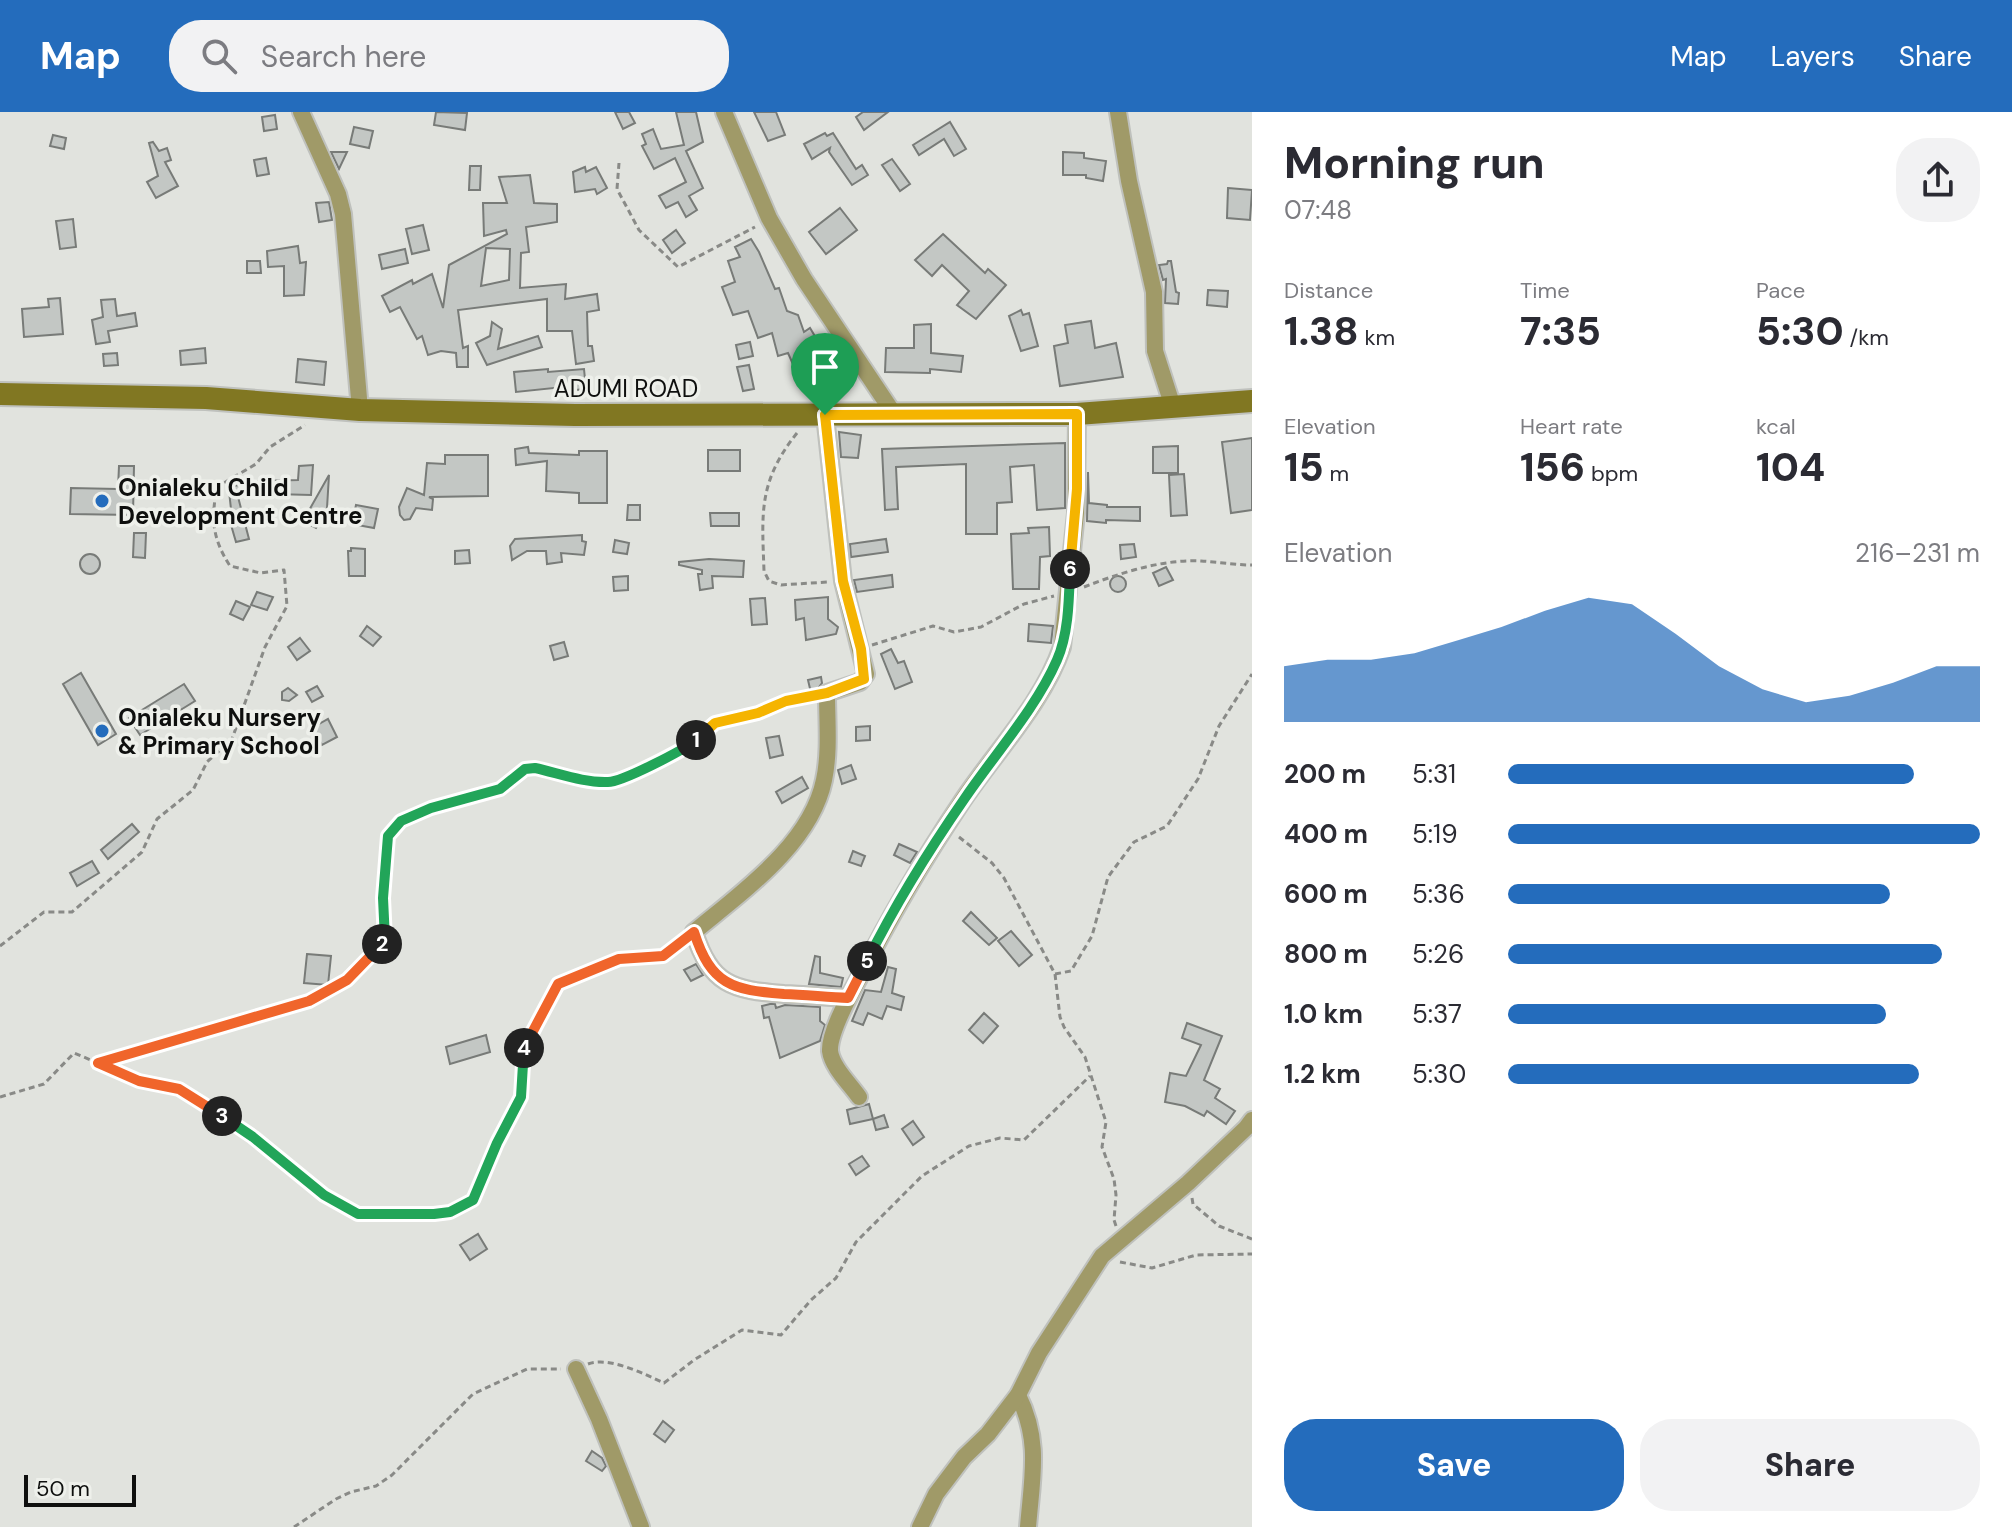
<!DOCTYPE html>
<html lang="en">
<head>
<meta charset="utf-8">
<style>
  body { margin:0; font-family:"DM Sans",sans-serif; background:#f2f2f3; color:#2b2b33; height:100vh; display:flex; flex-direction:column; font-size:30px; white-space:nowrap }
  * { box-sizing:border-box; margin:0 }
  p { font-size:26px; color:#7c7c81 }
  .icon { flex:none; width:44px; height:44px; fill:none; stroke:currentColor; stroke-width:2; stroke-linecap:round; stroke-linejoin:round }
  .map { position:relative; flex:1; overflow:hidden }
  .drawer { display:flex; flex-direction:column; background:#fff; width:760px }
  .drawer>* { flex:none }
  .scale { position:absolute; left:24px; bottom:20px; width:112px; box-sizing:border-box; padding-left:8px; border:4px solid #0e0f0e; border-top:0; font-size:22px; line-height:28px; white-space:nowrap; color:#0e0f0e; -webkit-text-stroke:6px #eef0eb; paint-order:stroke }
  .pin { position:absolute; display:grid; place-items:center; width:68px; height:68px; color:#fff; margin:-82px -34px; border-radius:50% 50% 50% 0; rotate:-45deg; box-shadow:0 0 8px #0007 }
  .pin .icon { rotate:45deg }
  .km { position:absolute; width:40px; height:40px; margin:-20px; border-radius:50%; background:#222; color:#fff; font-size:22px; line-height:40px; text-align:center }
  .round { display:grid; place-items:center; flex:none; width:84px; height:84px; border-radius:32px; background:#f2f2f3 }
  .headline { display:flex; align-items:center; justify-content:space-between; height:136px; padding:0 32px }
  h1 { font-size:44px; font-weight:800; line-height:60px }
  .metrics { display:grid; grid-template-columns:repeat(3,1fr); gap:12px; height:136px; padding:8px 32px }
  .metrics div { display:grid; align-content:center }
  .metrics b { font-size:40px; font-weight:800 }
  .metrics small { font-size:22px; font-weight:400 }
  .metrics p { font-size:22px }
  .chart { height:224px; padding:16px 32px }
  .chart p { display:flex; justify-content:space-between }
  .chart svg { width:100%; height:144px; margin-top:8px; fill:#246cbc; opacity:.7 }
  .button { display:flex; gap:16px; margin-top:auto; padding:16px 32px }
  .button a { flex:1; height:92px; border-radius:32px; background:#246cbc; color:#fff; font-size:32px; font-weight:800; line-height:92px; text-align:center }
  .button a+a { background:#f2f2f3; color:#2b2b33 }
  ul { padding:0 32px; list-style:none; font-size:26px }
  li { display:grid; grid-template-columns:128px 96px 1fr; align-items:center; height:60px }
  li i { height:20px; border-radius:10px; background:#246cbc }
  header { display:flex; align-items:center; gap:48px; box-sizing:border-box; height:112px; padding:0 40px; background:#246cbc; color:#fff }
  header strong { font-size:38px }
  nav { display:flex; gap:44px; margin-inline-start:auto; font-size:28px }
  .search { width:560px; height:72px; background:#f2f2f3; display:flex; align-items:center; gap:20px; box-sizing:border-box; padding:0 28px; border-radius:32px; color:#7c7c81; font-size:30px }
  main { display:flex; flex:1; min-height:0 }
  .map>svg:first-child { display:block }
  .building { fill:#c3c7c4; stroke:#787b78; stroke-width:2; fill-rule:evenodd }
  .lines { fill:none; stroke-linecap:round; stroke-linejoin:round }
  .minor-casing { stroke:#bfc1bd; stroke-width:20 }
  .secondary-casing { stroke:#bfc1bd; stroke-width:26 }
  .path { stroke:#898a87; stroke-width:3; stroke-dasharray:6 4; stroke-linecap:butt }
  .minor { stroke:#a09a68; stroke-width:16 }
  .secondary { stroke:#817722; stroke-width:22 }
  .split-1-casing { stroke:#fff; stroke-width:16 }
  .split-2-casing { stroke:#fff; stroke-width:16 }
  .split-3-casing { stroke:#fff; stroke-width:16 }
  .split-4-casing { stroke:#fff; stroke-width:16 }
  .split-5-casing { stroke:#fff; stroke-width:16 }
  .split-6-casing { stroke:#fff; stroke-width:16 }
  .split-7-casing { stroke:#fff; stroke-width:16 }
  .split-1 { stroke:#f5b400; stroke-width:10 }
  .split-2 { stroke:#22a559; stroke-width:10 }
  .split-3 { stroke:#f0652b; stroke-width:10 }
  .split-4 { stroke:#22a559; stroke-width:10 }
  .split-5 { stroke:#f0652b; stroke-width:10 }
  .split-6 { stroke:#22a559; stroke-width:10 }
  .split-7 { stroke:#f5b400; stroke-width:10 }
  .poi-dot { fill:#246cbc; stroke:#eef0eb; stroke-width:3 }
  .labels { text-anchor:middle; dominant-baseline:central; stroke-width:7; stroke-linejoin:round; paint-order:stroke }
  .street-label { font-size:24px; fill:#0e0f0e; stroke:#eef0eb }
  .poi-label { font-size:24px; font-weight:bold; fill:#0e0f0e; stroke:#eef0eb; text-anchor:start }
</style>
</head>
<body>
<header>
<strong>Map</strong>
<div class="search"><svg class="icon" aria-label="search" viewBox="0 0 24 24"><circle cx="10" cy="10" r="6"/><path d="M15 15l6 6"/></svg>Search here</div>
<nav><a>Map</a><a>Layers</a><a>Share</a></nav>
</header>
<main>
<div class="map">
<svg width="1252" height="1415" viewBox="0 0 1252 1415">
  <rect width="100%" height="100%" fill="#e1e3de"/>
  <g class="building">
    <path d="M436,0L467,1L465,18L434,13Z"/>
    <path d="M615,0H629L635,11L623,17Z"/>
    <path d="M676,0H696L703,30L686,39L703,76L689,84L697,98L686,105L678,90L666,96L659,84L686,70L675,46L654,57L642,34L646,32L642,22L653,17L661,37L684,33Z"/>
    <path d="M754,0H776L785,23L768,29Z"/>
    <path d="M863,0H888L864,18L856,5Z"/>
    <path d="M275,3L277,17L264,19L262,5Z"/>
    <path d="M950,10L966,37L954,44L944,27L919,43L913,33Z"/>
    <path d="M354,15L373,19L369,36L350,32Z"/>
    <path d="M825,21L827,24L833,21L856,57L862,53L868,63L852,73L829,40L830,36L812,47L804,32Z"/>
    <path d="M53,23L66,26L64,37L50,34Z"/>
    <path d="M153,30L159,39L167,36L171,48L165,50L178,74L156,86L147,70L158,64L149,31Z"/>
    <path d="M331,40H347L339,57Z"/>
    <path d="M1063,40L1084,41V46L1106,49L1103,69L1086,66V63H1063Z"/>
    <path d="M266,46L269,62L257,64L254,48Z"/>
    <path d="M892,47L910,72L900,79L882,53Z"/>
    <path d="M470,54H481L480,78H469Z"/>
    <path d="M585,55L586,60L596,55L607,76L597,82L595,77L575,80L573,60Z"/>
    <path d="M530,63L534,91L557,92V110L526,115L529,140L521,141L520,176L566,172L565,187L597,182L599,198L587,200L588,234H592L594,249L576,252L572,219H547V187L458,198L463,236L468,234V255H457L456,241L441,239L428,243L422,224L417,227L400,195L390,200L382,184L412,168L413,172L432,162L443,196L449,153L507,122L506,118L484,124L483,91H507L499,65ZM486,136L510,137L509,168L481,174Z"/>
    <path d="M1228,76L1252,78L1250,108L1227,106Z"/>
    <path d="M329,90L332,108L319,110L316,91Z"/>
    <path d="M840,96L857,118L826,142L809,120Z"/>
    <path d="M73,107L76,135L60,137L56,109Z"/>
    <path d="M423,113L429,138L412,142L406,117Z"/>
    <path d="M676,118L685,131L672,141L663,128Z"/>
    <path d="M943,122L985,161L988,157L1006,173L976,207L957,193L969,179L942,153L932,164L915,148Z"/>
    <path d="M751,127L759,140L775,177L779,176L787,199L798,203L804,220L810,216L816,226L803,234L815,263L800,268L788,241L778,244L772,221L758,226L748,199L733,203L722,175L735,170L728,149L740,145L735,135Z"/>
    <path d="M298,134L300,151L306,150L304,183L284,184V154L268,155L267,139Z"/>
    <path d="M405,137L408,151L382,157L379,143Z"/>
    <path d="M247,149H260L261,161H247Z"/>
    <path d="M1168,149H1171L1176,180L1179,181L1178,192L1165,191L1166,167L1163,168L1159,153L1167,152Z"/>
    <path d="M1208,178L1228,179L1227,195L1207,193Z"/>
    <path d="M60,186L63,222L24,225L22,197L49,195L48,187Z"/>
    <path d="M115,187L117,204L135,201L137,214L108,219L110,230L96,232L92,208L103,205L101,188Z"/>
    <path d="M1021,198L1023,203L1029,201L1038,234L1021,239L1009,204Z"/>
    <path d="M1091,209L1095,236L1116,231L1123,265L1060,274L1054,234L1068,231L1065,213Z"/>
    <path d="M492,210L502,217L498,237L538,224L542,235L487,253L476,231L490,224Z"/>
    <path d="M931,212V241L963,244L961,260L930,257V261L885,260L886,236H914V213Z"/>
    <path d="M750,230L753,244L739,247L736,233Z"/>
    <path d="M205,236L206,251L181,253L180,239Z"/>
    <path d="M117,241L118,253L104,254L103,242Z"/>
    <path d="M298,247L326,250L324,273L296,270Z"/>
    <path d="M749,253L754,277L743,279L737,255Z"/>
    <path d="M548,257V260L584,257L586,277L564,279L563,275L516,280L514,260Z"/>
    <path d="M839,320L861,323L858,346L841,345Z"/>
    <path d="M1252,326V398L1231,401L1222,330Z"/>
    <path d="M1065,331V396L1037,398L1034,353L1010,355L1012,390L997,391V422H966V352L896,355L898,397L885,398L882,337Z"/>
    <path d="M1178,334V361H1153V335Z"/>
    <path d="M528,335L529,341L579,343V339H607V391H579V381L546,379L547,349L516,353L515,337Z"/>
    <rect x="708" y="338" width="32" height="21"/>
    <path d="M445,343H488V384L429,385L433,387L432,398L416,396L410,407L404,408L400,403L399,395L407,376L424,383L427,351L445,352Z"/>
    <path d="M313,353L311,383L237,381L249,427L236,430L229,406H232L229,379L234,378V374L260,369L298,368L299,354Z"/>
    <path d="M119,354H134L133,403L70,402L71,376L118,377Z"/>
    <path d="M1088,360L1089,391L1107,393V395H1140V409L1106,408V411L1087,409Z"/>
    <path d="M1184,362L1187,403L1171,404L1169,363Z"/>
    <path d="M329,363L327,396L316,416L303,409Z"/>
    <path d="M356,393L378,397L374,416L352,412Z"/>
    <path d="M628,393H640V408H627Z"/>
    <path d="M710,401H739V414H711Z"/>
    <path d="M1049,415L1050,444L1040,445L1039,477H1013L1011,422L1029,421L1028,416Z"/>
    <path d="M134,421H146L145,446L133,445Z"/>
    <path d="M582,423V429L586,430L584,443L561,441L562,450L547,452L546,439H527L512,448L510,434L515,427Z"/>
    <path d="M886,427L888,440L851,445L850,432Z"/>
    <path d="M615,428L629,431L627,442L613,440Z"/>
    <path d="M1134,432L1136,445L1121,447L1120,433Z"/>
    <path d="M351,436L365,437V464H349L348,439H351Z"/>
    <path d="M469,438L470,451L455,452V439Z"/>
    <circle cx="90" cy="452" r="10"/>
    <path d="M709,447L744,449L743,465L712,464L713,476L700,478L698,462H702V458L679,453V450Z"/>
    <path d="M1166,455L1173,468L1159,474L1153,461Z"/>
    <path d="M892,463L893,475L857,480L854,468Z"/>
    <circle cx="1118" cy="472" r="8"/>
    <path d="M628,464V478L614,479L613,465Z"/>
    <path d="M257,480L273,485L267,498L251,493Z"/>
    <path d="M828,485V507L838,515L836,522L806,528L804,506L796,508L795,488Z"/>
    <path d="M765,486L767,512L752,513L750,487Z"/>
    <path d="M236,489L250,495L243,508L230,502Z"/>
    <path d="M1029,512L1053,514L1051,531L1028,529Z"/>
    <path d="M367,514L381,525L373,534L360,524Z"/>
    <path d="M300,526L310,539L297,548L288,535Z"/>
    <path d="M564,530L568,544L554,548L550,534Z"/>
    <path d="M891,537L898,551L904,549L912,570L895,577L881,542Z"/>
    <path d="M81,561L116,622L98,633L63,572Z"/>
    <path d="M821,565L822,571L816,579L811,581L808,568Z"/>
    <path d="M184,572L195,589L140,623L129,606Z"/>
    <path d="M317,574L323,584L312,590L306,580Z"/>
    <path d="M288,576L297,583L289,589L282,588V580Z"/>
    <path d="M328,607L337,625L322,633L312,616Z"/>
    <path d="M870,614V628L856,629V615Z"/>
    <path d="M779,624L783,643L770,646L766,626Z"/>
    <path d="M851,653L856,667L842,672L838,658Z"/>
    <path d="M802,665L808,676L782,691L776,680Z"/>
    <path d="M132,712L139,720L108,747L101,738Z"/>
    <path d="M899,732L917,740L910,751L894,743Z"/>
    <path d="M853,739L865,744L861,754L849,750Z"/>
    <path d="M92,749L99,761L77,774L70,761Z"/>
    <path d="M971,800L997,826L989,833L963,809Z"/>
    <path d="M1011,819L1032,843L1019,854L998,829Z"/>
    <path d="M307,842L331,844L328,873L304,871Z"/>
    <path d="M815,844L820,845V861L843,866L841,875L809,872Z"/>
    <path d="M696,852L703,863L691,869L684,858Z"/>
    <path d="M888,855L896,857L892,881L904,885L901,898L887,894L882,907L868,901L863,913L852,909L865,878L881,880Z"/>
    <path d="M770,892H775L776,896L785,893L820,895V909L825,913L820,929L780,946L769,905L764,906L762,894Z"/>
    <path d="M984,901L998,914L983,931L969,918Z"/>
    <path d="M1187,911L1222,924L1204,968L1220,977L1215,986L1235,999L1226,1012L1207,999L1204,1004L1185,994L1165,990L1170,961L1186,964L1201,933L1182,926Z"/>
    <path d="M486,923L490,940L450,952L446,935Z"/>
    <path d="M869,992L873,1007L850,1012L847,998Z"/>
    <path d="M884,1003L888,1015L876,1018L873,1007Z"/>
    <path d="M913,1009L924,1025L913,1033L902,1017Z"/>
    <path d="M862,1044L869,1054L856,1063L849,1052Z"/>
    <path d="M478,1122L487,1137L470,1148L460,1133Z"/>
    <path d="M663,1309L674,1318L665,1330L654,1322Z"/>
    <path d="M592,1339L602,1346L606,1354L602,1359L586,1349Z"/>
  </g>
  <g class="lines">
    <defs>
      <g id="minor">
        <path d="M301,0L338,82L343,102L360,298"/>
        <path d="M724,0L769,106L804,167L894,302"/>
        <path d="M1118,0L1129,69L1154,180L1155,239L1173,295"/>
        <path d="M825,303L843,469L866,562L860,570L827,581C827,609 830,640 824,668C811,732 742,780 694,820C711,873 732,878 784,882C806,883 827,885 848,886"/>
        <path d="M859,985C850,972 832,955 830,939C829,920 850,883 859,866C890,804 925,745 963,688C996,639 1043,591 1062,535L1076,401L1077,302"/>
        <path d="M576,1257L599,1307L641,1415"/>
        <path d="M1018,1283C1041,1329 1032,1365 1028,1415"/>
        <path d="M920,1415L936,1382L964,1345L988,1322L1018,1283L1039,1241L1102,1144L1188,1071L1246,1016L1252,1008"/>
      </g>
      <path id="secondary" d="M0,282L206,286L360,298L575,303L1077,302L1252,289"/>
    </defs>
    <use href="#minor" class="minor-casing"/>
    <use href="#secondary" class="secondary-casing"/>
    <g class="path">
      <path d="M619,51L617,77L639,118L678,155L755,115"/>
      <path d="M797,321C758,370 762,401 764,459L769,469L781,473L827,470"/>
      <path d="M1084,475C1120,461 1162,447 1201,449C1218,450 1235,453 1252,453"/>
      <path d="M872,533L933,514L954,520L981,515L1024,492L1054,484"/>
      <path d="M959,725L992,751L1004,766L1055,862L1071,859L1092,824L1108,765L1134,730L1167,714L1198,667L1219,614L1252,562"/>
      <path d="M0,834L44,800H72L142,740L157,707L193,678L207,650L232,627L265,535L287,494L284,458L261,461L230,454C212,426 211,407 217,375L256,352L270,335L305,313"/>
      <path d="M1055,862L1060,905L1064,915L1085,945L1106,1010L1102,1035L1114,1067L1116,1083L1114,1108L1116,1114"/>
      <path d="M98,951L139,969L179,977L253,1025L324,1083L358,1102L398,1104L450,1100L473,1088L479,1076L497,1031L521,985L524,935L558,872L619,847L663,844L682,829"/>
      <path d="M0,985L44,972L74,941L98,951L226,911L309,889L347,868L385,828L383,786L388,724L401,709L431,696L500,677L525,657L535,656L595,670H612L684,638L715,611L758,601L786,589L813,585"/>
      <path d="M1192,1086L1193,1092L1219,1114L1252,1127"/>
      <path d="M1120,1150L1152,1156L1196,1143L1252,1142"/>
      <path d="M588,1252C609,1244 644,1262 664,1271L694,1248L742,1218L781,1223L811,1188L836,1166L856,1130L922,1064L969,1034L1000,1026L1024,1028L1090,964"/>
      <path d="M294,1415L336,1387L351,1380L376,1374L392,1363L473,1282L527,1257H561"/>
    </g>
    <use href="#minor" class="minor"/>
    <use href="#secondary" class="secondary"/>
  </g>
  <g class="lines">
    <defs>
      <path id="split-1" d="M696,628L715,611L758,601L786,589L827,581L864,567L861,537L843,469L825,303"/>
      <path id="split-2" d="M382,832L385,828L383,786L388,724L401,709L431,696L500,677L525,657L535,656C558,661 584,671 608,670C622,670 684,638 696,628"/>
      <path id="split-3" d="M222,1004L179,977L139,969L98,951L309,889L347,868L382,832"/>
      <path id="split-4" d="M222,1004L253,1025L324,1083L358,1102H434L450,1100L473,1088L497,1031L521,985L524,936"/>
      <path id="split-5" d="M524,936L558,872L619,847L663,844L694,820C711,873 732,878 784,882C806,883 827,885 848,886L867,849"/>
      <path id="split-6" d="M867,849C895,793 929,738 965,686C995,642 1036,596 1057,548C1069,521 1069,485 1070,457"/>
      <path id="split-7" d="M825,303L1077,302V377L1070,457"/>
    </defs>
    <use href="#split-1" class="split-1-casing"/>
    <use href="#split-2" class="split-2-casing"/>
    <use href="#split-3" class="split-3-casing"/>
    <use href="#split-4" class="split-4-casing"/>
    <use href="#split-5" class="split-5-casing"/>
    <use href="#split-6" class="split-6-casing"/>
    <use href="#split-7" class="split-7-casing"/>
    <use href="#split-1" class="split-1"/>
    <use href="#split-2" class="split-2"/>
    <use href="#split-3" class="split-3"/>
    <use href="#split-4" class="split-4"/>
    <use href="#split-5" class="split-5"/>
    <use href="#split-6" class="split-6"/>
    <use href="#split-7" class="split-7"/>
  </g>
  <g class="poi-dot">
    <circle cx="102" cy="389" r="8"/>
    <circle cx="102" cy="619" r="8"/>
  </g>
  <g class="labels">
    <g class="street-label">
      <text x="626" y="276">ADUMI ROAD</text>
    </g>
    <g class="poi-label">
      <text x="118" y="375">Onialeku Child<tspan x="118" dy="28">Development Centre</tspan></text>
      <text x="118" y="605">Onialeku Nursery<tspan x="118" dy="28">&amp; Primary School</tspan></text>
    </g>
  </g>
</svg>
<div class="scale">50 m</div>
<div class="pin" style="left:825px;top:303px;background:#1e9e55"><svg class="icon" aria-label="arrive" viewBox="0 0 24 24"><path d="M6 21V4h12l-3 4 3 4H6"/></svg></div>
<b class="km" style="left:696px;top:628px">1</b>
<b class="km" style="left:382px;top:832px">2</b>
<b class="km" style="left:222px;top:1004px">3</b>
<b class="km" style="left:524px;top:936px">4</b>
<b class="km" style="left:867px;top:849px">5</b>
<b class="km" style="left:1070px;top:457px">6</b>
</div>
<section class="drawer">
<div class="headline"><div><h1>Morning run</h1><p>07:48</p></div><a class="round"><svg class="icon" aria-label="share" viewBox="0 0 24 24"><path d="M12 15V3M7 8l5-5 5 5M5 13v7h14v-7"/></svg></a></div>
<div class="metrics">
<div><p>Distance</p><b>1.38<small> km</small></b></div>
<div><p>Time</p><b>7:35</b></div>
<div><p>Pace</p><b>5:30<small> /km</small></b></div>
</div>
<div class="metrics">
<div><p>Elevation</p><b>15<small> m</small></b></div>
<div><p>Heart rate</p><b>156<small> bpm</small></b></div>
<div><p>kcal</p><b>104</b></div>
</div>
<div class="chart"><p><span>Elevation</span>216–231 m</p>
<svg viewBox="0 0 160 44" preserveAspectRatio="none"><path d="M0 44V27L10 25L20 25L30 23L40 19L50 15L60 10L70 6L80 8L90 17L100 27L110 34L120 38L130 36L140 32L150 27L160 27V44z"/></svg>
</div>
<ul>
<li><b>200 m</b>5:31<i style="width:86%"></i></li>
<li><b>400 m</b>5:19<i style="width:100%"></i></li>
<li><b>600 m</b>5:36<i style="width:81%"></i></li>
<li><b>800 m</b>5:26<i style="width:92%"></i></li>
<li><b>1.0 km</b>5:37<i style="width:80%"></i></li>
<li><b>1.2 km</b>5:30<i style="width:87%"></i></li>
</ul>
<div class="button"><a>Save</a><a>Share</a></div>
</section>
</main>
</body>
</html>
